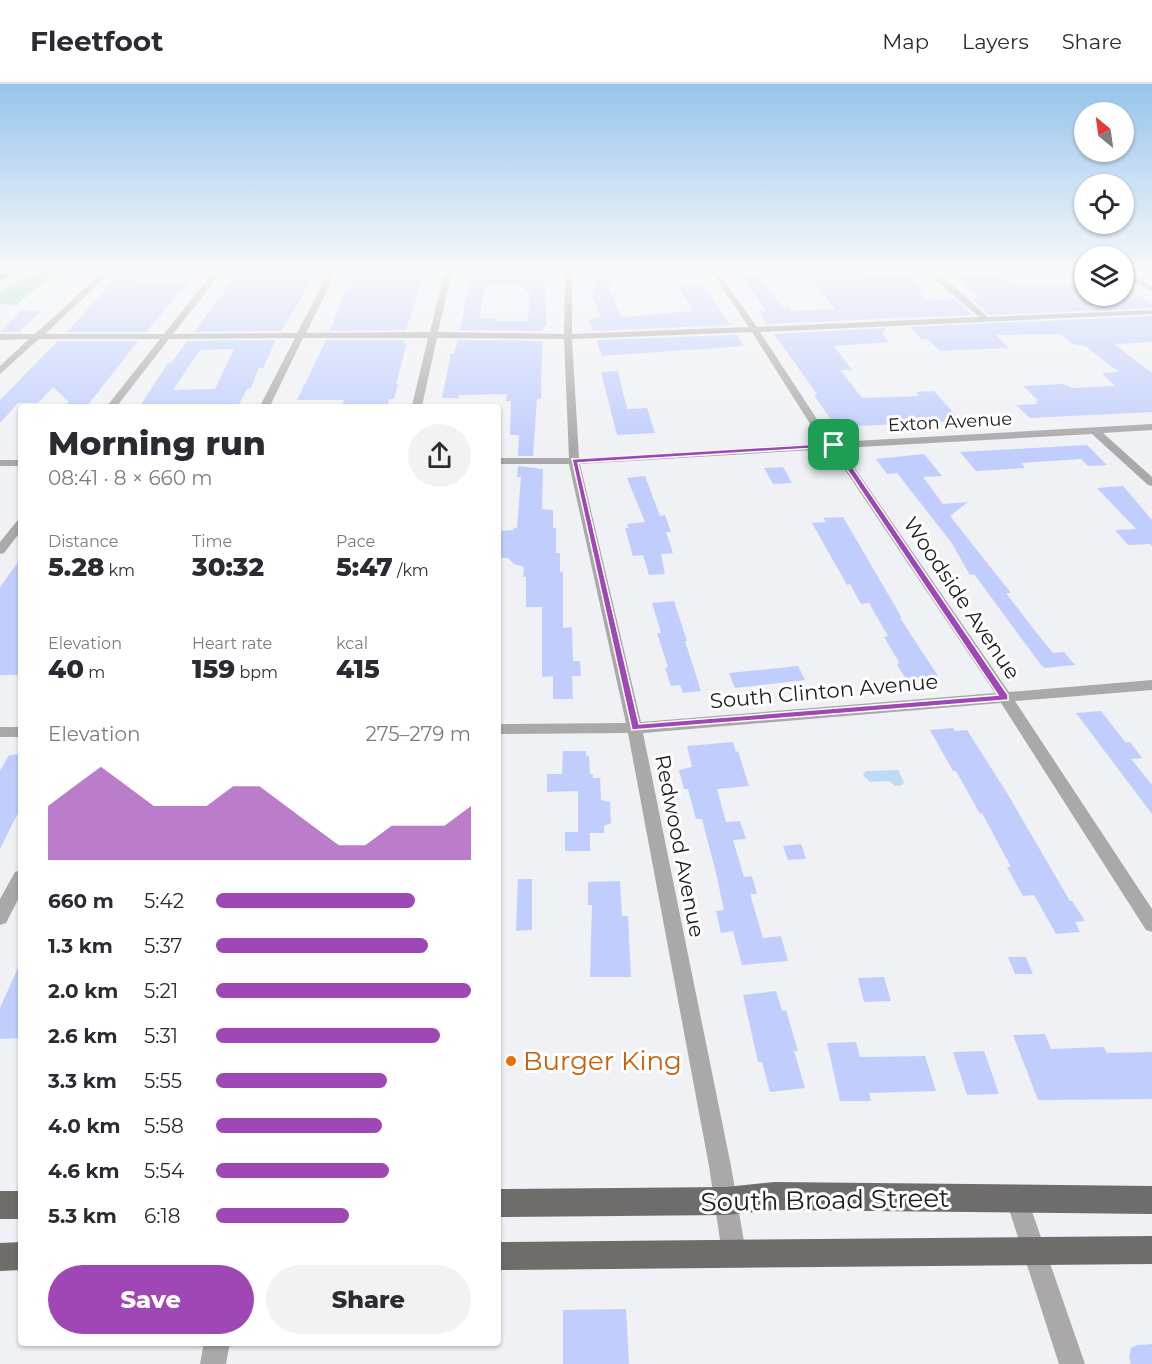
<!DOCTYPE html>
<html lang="en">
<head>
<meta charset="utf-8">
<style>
  body { margin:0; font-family:Montserrat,sans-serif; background:#f2f2f3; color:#2b2b33; height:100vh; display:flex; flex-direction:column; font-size:22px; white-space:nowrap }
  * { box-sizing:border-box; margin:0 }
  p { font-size:20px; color:#7c7c81 }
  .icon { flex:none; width:33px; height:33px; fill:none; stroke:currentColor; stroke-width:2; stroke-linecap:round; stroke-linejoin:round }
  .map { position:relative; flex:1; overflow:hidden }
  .drawer { position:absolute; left:18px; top:320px; width:483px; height:942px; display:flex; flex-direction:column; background:#fff; border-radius:6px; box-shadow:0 2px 4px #0004 }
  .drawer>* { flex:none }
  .needle { width:39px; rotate:331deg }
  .controls { position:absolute; left:1074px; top:18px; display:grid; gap:12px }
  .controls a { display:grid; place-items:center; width:60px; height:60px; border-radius:50%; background:#fff; box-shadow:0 2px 4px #0004; font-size:30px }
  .pin { position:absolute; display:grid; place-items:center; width:51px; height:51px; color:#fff; margin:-26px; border-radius:12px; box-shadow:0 3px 9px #0006 }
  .round { display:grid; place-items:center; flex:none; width:63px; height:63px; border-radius:32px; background:#f2f2f3 }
  .overview { display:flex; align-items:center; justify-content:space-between; height:102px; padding:0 30px }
  h1 { font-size:33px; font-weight:800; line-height:45px }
  .metrics { display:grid; grid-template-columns:repeat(3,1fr); gap:9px; height:102px; padding:6px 30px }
  .metrics div { display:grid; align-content:center }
  .metrics b { font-size:26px; font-weight:800 }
  .metrics small { font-size:16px; font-weight:400 }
  .metrics p { font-size:16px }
  .chart { height:168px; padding:12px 30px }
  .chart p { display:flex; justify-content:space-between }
  .chart svg { width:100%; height:108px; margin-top:6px; fill:#9f47b4; opacity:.7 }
  .action { display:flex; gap:12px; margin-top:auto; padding:12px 30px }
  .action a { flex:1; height:69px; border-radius:36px; background:#9f47b4; color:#fff; font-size:24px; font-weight:800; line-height:69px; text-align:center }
  .action a+a { background:#f2f2f3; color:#2b2b33 }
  ul { padding:0 30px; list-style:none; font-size:20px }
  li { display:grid; grid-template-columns:96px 72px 1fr; align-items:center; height:45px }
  li i { height:15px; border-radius:8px; background:#9f47b4 }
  header { display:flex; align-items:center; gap:36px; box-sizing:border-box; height:84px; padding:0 30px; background:#fff; border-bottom:2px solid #e1e1e2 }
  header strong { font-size:28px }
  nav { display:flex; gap:33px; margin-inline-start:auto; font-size:21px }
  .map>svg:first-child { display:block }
  .green { fill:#90d5ab }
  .water { fill:#bedbf3 }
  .building { fill:#c1cefd; fill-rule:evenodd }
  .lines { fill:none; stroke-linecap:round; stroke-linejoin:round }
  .minor { fill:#aaa8a8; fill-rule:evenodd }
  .primary { fill:#6f6c6c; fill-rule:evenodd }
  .motorway { fill:#5a5756; fill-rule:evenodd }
  .route { fill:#9f47b4; stroke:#fff; stroke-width:1.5; fill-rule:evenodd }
  .food-dot { fill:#e8710a; stroke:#fff; stroke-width:2 }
  .labels { text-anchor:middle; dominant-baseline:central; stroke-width:6; stroke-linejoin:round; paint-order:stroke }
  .far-street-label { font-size:18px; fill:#202021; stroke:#fff }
  .street-label { font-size:21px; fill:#202021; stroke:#fff }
  .near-food-label { font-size:26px; fill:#c56008; stroke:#fff; text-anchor:start }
  .near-street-label { font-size:26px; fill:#202021; stroke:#fff }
</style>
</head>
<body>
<header>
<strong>Fleetfoot</strong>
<nav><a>Map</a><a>Layers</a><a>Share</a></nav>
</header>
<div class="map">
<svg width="1152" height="1280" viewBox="0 0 1152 1280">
  <rect width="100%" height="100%" fill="#f0f1f4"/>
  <path class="green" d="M38,186H58L16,221L0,220V207Z"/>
  <path class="water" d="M898,686L904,698L902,701L895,702L889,697L870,698L863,691L866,687Z"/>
  <g class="building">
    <path d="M411,186H425L406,246L330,247L344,209L348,208L356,189L410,188Z"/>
    <path d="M472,186H545L546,242H543V247L460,246ZM485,201H525V208H530L528,237H495V234H480Z"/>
    <path d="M607,186L614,201L597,202L591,187Z"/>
    <path d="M238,189H314L299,218L281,247L194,248Z"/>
    <path d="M880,190L914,193L925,217L955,215L973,231L901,234L899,232L897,234L767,240L758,227H766L743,194L760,193L781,223L790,224L791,227L835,225L811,194L855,195Z"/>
    <path d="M983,190L986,192L1007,194L1017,203L1084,201V212H1124V207H1132L1152,220V224L989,231L972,215L979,214L957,191Z"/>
    <path d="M116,194H136L134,197H189L146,248H67Z"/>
    <path d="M702,201L730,241L593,247L589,236L601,232L592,211H595L592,203L608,202L621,233H625L692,227L678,202Z"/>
    <path d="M20,227H41L19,248H0Z"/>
    <path d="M1152,232V258L1114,260L1152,289V328L1030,334L1016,321L1038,320L1035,317H1039L1023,302L1059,300L1067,301L1072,304L1115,302L1102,289L1119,288L1085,262L1072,260L1060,250L996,251L1009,264L940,267L927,255H921L910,243Z"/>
    <path d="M886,244L882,249L889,258L834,262L852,286H840L862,314L919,312L916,308L934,307L961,337L836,343L814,311L817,310L774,250Z"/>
    <path d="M737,251L744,262L602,272L596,256Z"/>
    <path d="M276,256L263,284H259L251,304L247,305L238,322H140L168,279H171L187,257ZM234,265L215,305L173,306L200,266Z"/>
    <path d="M326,256H404L403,259H407L396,300H398L394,315H389L388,321H342L344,316H297Z"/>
    <path d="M458,256L542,257L541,315H537L533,372H518L519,351H510L511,317H506L507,310L459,311L458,314H442L451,269H454Z"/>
    <path d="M58,257H138L87,322H65L69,318L53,303L38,319H18L0,339V316Z"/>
    <path d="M618,287L627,325L647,324L655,349L617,351L601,288Z"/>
    <path d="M1087,361L1107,381L1088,382L1081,375L1021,379L1025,384L976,387L960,368Z"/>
    <path d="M924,370L942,392L923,393L943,420L968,418L950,432L1011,509H1006L1039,552L1053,569L1064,568L1075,581L1045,584L1041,581L974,490L970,491L951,458L897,389L887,390L876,375Z"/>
    <path d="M518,382L543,385L542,425L553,426V444H556V469H560V488H563V544L572,543L573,577H580L581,592H572L573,615H553V592L542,593V523H526V493H523L524,483L514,480L508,474H498V447L513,446L514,444H517L521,393H517Z"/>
    <path d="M783,383L792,399L773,400L764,384Z"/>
    <path d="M645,392L660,432L665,431L671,448H666L673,469L661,470L665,490L649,491L643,471L633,472L625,444H629L627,440L645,438L627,394Z"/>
    <path d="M1123,402L1152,436V462L1150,460L1128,461L1115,446L1136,445L1097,404Z"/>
    <path d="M843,433L902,534H900L938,592L906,595L897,581L899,578L884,553L888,552L869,519L861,520L850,500L847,501L812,439L826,438L823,434Z"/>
    <path d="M21,474V591H0V503Z"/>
    <path d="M674,517L687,557H685L701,607L683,609L680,601L671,602L665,584L668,583L657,549H661L652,519Z"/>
    <path d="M798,582L805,596L735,604L729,589Z"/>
    <path d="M1101,627L1126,659L1130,658L1142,674L1131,675L1152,701V730L1076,629Z"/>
    <path d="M953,644L955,647L967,646L1007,709L1070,817H1072L1085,837L1075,838L1080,848L1056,850L1034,811L1023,812L1007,783H1011L982,729L980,730L956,687H953L930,646Z"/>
    <path d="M733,658L736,668L738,667L749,702L717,705L726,738L740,737L746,755L733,756L744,793L752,792L757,810H750L763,854L781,852L788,877L742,881L733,847L721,849L716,827L724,826L716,789L702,735H696L688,705H684L679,686L692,683L687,662Z"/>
    <path d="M563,667H586V672H589L590,690H593V694H600L601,716L610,718L611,739L604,742V749H590V767H565V748H578V707L547,708V690H562Z"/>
    <path d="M21,670V723L0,765V687L9,671Z"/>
    <path d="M801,760L806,775L788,776L783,762Z"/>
    <path d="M518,795H532V846L516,847Z"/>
    <path d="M620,797L622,832H628L631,893H590L592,821H588V798Z"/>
    <path d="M1008,873H1026L1033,890H1015Z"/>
    <path d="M21,877V954L0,955V924Z"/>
    <path d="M884,893L891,917L864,918L858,894Z"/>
    <path d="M776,907L782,927L786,926L798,967H794L805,1004L770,1008L762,978H758L743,911Z"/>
    <path d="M1045,950L1051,965L1104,963L1107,969L1152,968V1015L1038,1016L1013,951Z"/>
    <path d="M856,958L860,973L925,972L936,1007L869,1009L871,1017H840L827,959Z"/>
    <path d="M984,967L999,1010L967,1011L953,968Z"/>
    <path d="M626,1225L629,1280H563V1226Z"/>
    <path d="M1152,1260V1280H1131L1129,1273L1131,1264L1137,1261Z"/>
  </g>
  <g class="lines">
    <g class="minor">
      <path d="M105,186H113L45,250H164L215,186H223L173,250L297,249L330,186H337L306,249L430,248L445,186H452L438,248L564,250L565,186H572V250L749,243L710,186H716L757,243L979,233L934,195L915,186C944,186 967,215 988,233L1152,226V230L760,248L828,352L837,358L1152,340V346L1103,349L1152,393V402L1148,401L1092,350L841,364L1009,608L1152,596V606L1015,617L1152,825V848L1146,846L1001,619L643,649L731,1082L746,1169L742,1177L734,1181L726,1177L722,1169L709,1082L628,649L498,650V640L626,639L569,380H498V374H569L564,255L437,254L422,322H412L428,254H303L270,322H260L295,254L169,255L117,322H107L160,255H39L0,290V282L29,255L0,256V250H35ZM752,248L819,354L825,359L579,374L572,255ZM831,365L995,609L641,638L580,380Z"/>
      <path d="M1124,186L1152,203V208L1124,191Z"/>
      <rect x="0" y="376" width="21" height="6"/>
      <path d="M21,436V447L4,469L0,470V458L17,437Z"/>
      <rect x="0" y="643" width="21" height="10"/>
      <path d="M21,786V810L6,839L0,841V815L15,788Z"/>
      <path d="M1017,1105L1025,1108L1028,1116L1085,1280H1059L1006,1116L1009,1108Z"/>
      <path d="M204,1258H230L226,1280H200Z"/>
    </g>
    <g class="primary">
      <path d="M774,1098L1152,1102V1130L774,1126L726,1131L498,1133V1105L726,1103Z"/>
      <rect x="0" y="1107" width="21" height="28"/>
      <path d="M1152,1152V1180L498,1186V1158Z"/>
      <path d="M21,1158V1186L0,1187V1159Z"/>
    </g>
    <path class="motorway" d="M9,186H19L0,197V190Z"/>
  </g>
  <linearGradient id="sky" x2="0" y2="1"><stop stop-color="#97c4ec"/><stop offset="0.51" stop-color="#f8f9fa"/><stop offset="1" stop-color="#f8f9fa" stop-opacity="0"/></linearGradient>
  <rect width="1152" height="365" fill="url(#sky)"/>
  <path class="route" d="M836,359L1008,611V616L632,646L572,375ZM832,363L998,611L639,640L578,379Z"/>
  <circle class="food-dot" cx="511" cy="977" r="6"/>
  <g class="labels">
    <g class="far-street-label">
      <text transform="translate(950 338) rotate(-3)">Exton Avenue</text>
    </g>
    <g class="street-label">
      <text transform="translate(962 514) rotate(56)">Woodside Avenue</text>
      <text transform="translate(824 607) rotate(-5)">South Clinton Avenue</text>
      <text transform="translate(680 762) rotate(79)">Redwood Avenue</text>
    </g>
    <g class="near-food-label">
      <text x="523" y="977">Burger King</text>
    </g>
    <g class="near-street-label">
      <text transform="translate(825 1116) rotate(-1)">South Broad Street</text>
    </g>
  </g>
</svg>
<div class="controls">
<a><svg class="needle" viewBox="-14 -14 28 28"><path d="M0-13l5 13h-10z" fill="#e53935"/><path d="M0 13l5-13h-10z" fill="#7c7c81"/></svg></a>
<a><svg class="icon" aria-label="locate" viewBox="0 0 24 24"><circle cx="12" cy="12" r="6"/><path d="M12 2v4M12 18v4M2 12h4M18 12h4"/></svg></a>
<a><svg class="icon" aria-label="layers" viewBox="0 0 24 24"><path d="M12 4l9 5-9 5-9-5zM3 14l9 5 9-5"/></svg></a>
</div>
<div class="pin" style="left:834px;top:361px;background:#1e9e55"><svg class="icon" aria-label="arrive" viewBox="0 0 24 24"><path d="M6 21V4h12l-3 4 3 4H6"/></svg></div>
<section class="drawer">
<div class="overview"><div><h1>Morning run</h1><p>08:41 · 8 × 660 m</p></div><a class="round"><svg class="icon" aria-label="share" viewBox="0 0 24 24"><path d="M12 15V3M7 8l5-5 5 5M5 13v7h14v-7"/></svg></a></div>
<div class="metrics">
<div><p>Distance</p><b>5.28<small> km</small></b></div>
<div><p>Time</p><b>30:32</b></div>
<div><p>Pace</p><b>5:47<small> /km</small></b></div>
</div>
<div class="metrics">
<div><p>Elevation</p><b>40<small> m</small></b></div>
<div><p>Heart rate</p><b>159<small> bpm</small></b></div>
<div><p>kcal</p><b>415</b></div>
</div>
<div class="chart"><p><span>Elevation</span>275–279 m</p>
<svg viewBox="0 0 160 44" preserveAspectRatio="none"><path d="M0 44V22L10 14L20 6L30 14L40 22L50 22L60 22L70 14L80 14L90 22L100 30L110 38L120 38L130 30L140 30L150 30L160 22V44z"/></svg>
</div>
<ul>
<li><b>660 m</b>5:42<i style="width:78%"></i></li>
<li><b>1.3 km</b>5:37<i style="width:83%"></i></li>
<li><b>2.0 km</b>5:21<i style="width:100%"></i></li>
<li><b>2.6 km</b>5:31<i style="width:88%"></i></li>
<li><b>3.3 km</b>5:55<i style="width:67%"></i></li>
<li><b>4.0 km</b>5:58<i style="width:65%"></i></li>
<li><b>4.6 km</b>5:54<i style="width:68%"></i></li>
<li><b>5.3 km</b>6:18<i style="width:52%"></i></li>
</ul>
<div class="action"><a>Save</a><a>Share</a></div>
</section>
</div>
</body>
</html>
